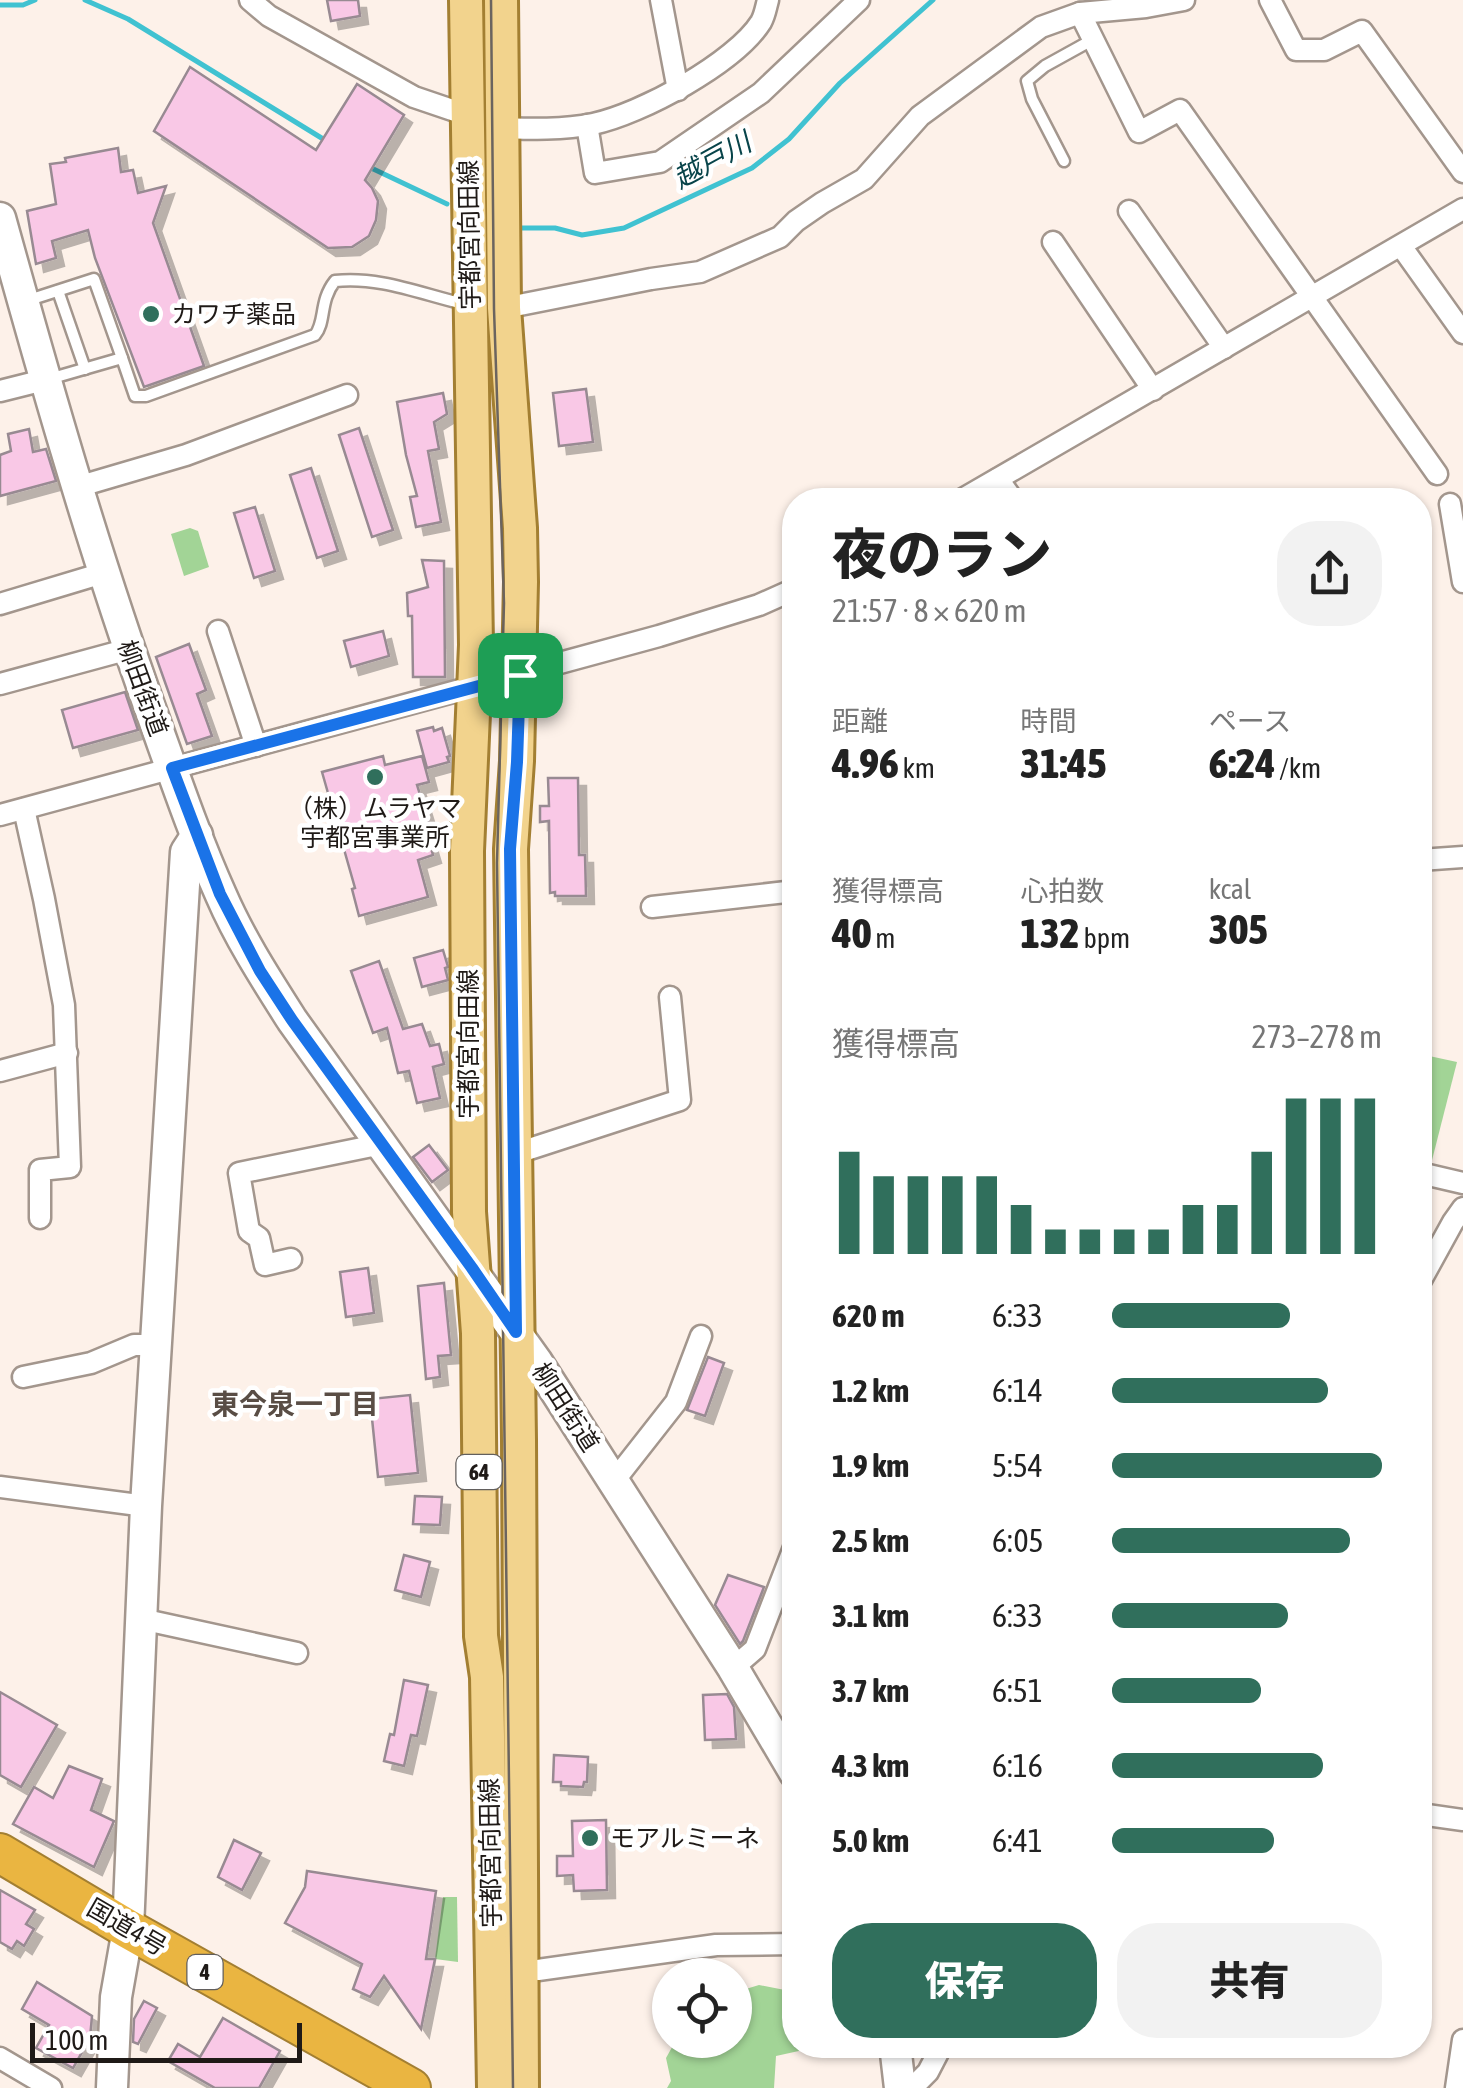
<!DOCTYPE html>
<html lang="ja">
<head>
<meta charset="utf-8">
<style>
  body { margin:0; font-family:"Asap Condensed","Noto Sans JP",sans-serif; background:#f2f2f2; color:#222; height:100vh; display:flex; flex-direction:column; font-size:38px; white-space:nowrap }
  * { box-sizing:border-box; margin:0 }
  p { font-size:32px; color:#767676 }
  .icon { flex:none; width:55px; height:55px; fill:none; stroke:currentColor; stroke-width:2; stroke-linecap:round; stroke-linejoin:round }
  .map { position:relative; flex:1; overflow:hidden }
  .panel { position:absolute; left:782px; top:488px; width:650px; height:1570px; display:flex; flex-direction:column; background:#fff; border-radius:40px; box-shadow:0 2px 8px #0004 }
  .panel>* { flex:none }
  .buttons { position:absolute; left:652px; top:1958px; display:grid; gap:20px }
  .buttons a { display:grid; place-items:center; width:100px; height:100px; border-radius:50%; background:#fff; box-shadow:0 2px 8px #0004; font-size:50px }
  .scale { position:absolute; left:30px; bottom:25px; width:272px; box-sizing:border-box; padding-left:10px; border:5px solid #1f1a17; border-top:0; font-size:28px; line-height:35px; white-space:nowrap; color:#1f1a17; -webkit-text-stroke:8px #fff; paint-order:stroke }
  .pin { position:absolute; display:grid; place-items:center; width:85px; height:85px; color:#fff; margin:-42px; border-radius:20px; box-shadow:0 5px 15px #0006 }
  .round { display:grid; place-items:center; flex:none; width:105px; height:105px; border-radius:40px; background:#f2f2f2 }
  .summary { display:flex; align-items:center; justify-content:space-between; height:170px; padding:0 50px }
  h1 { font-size:55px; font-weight:800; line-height:75px }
  .metrics { display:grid; grid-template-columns:repeat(3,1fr); gap:15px; height:170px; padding:10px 50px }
  .metrics div { display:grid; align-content:center }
  .metrics b { font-size:42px; font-weight:800 }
  .metrics small { font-size:28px; font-weight:400 }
  .metrics p { font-size:28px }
  .chart { height:280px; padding:20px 50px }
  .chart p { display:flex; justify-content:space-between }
  .chart svg { width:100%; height:180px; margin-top:10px; stroke:#306f5c; stroke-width:6 }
  .button { display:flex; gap:20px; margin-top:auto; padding:20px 50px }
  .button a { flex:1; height:115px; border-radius:40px; background:#306f5c; color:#fff; font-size:40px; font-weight:800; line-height:115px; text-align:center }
  .button a+a { background:#f2f2f2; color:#222 }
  ul { padding:0 50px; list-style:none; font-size:32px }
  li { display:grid; grid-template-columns:160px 120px 1fr; align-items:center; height:75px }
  li i { height:25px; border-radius:12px; background:#306f5c }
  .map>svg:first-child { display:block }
  .green { fill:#a2d496 }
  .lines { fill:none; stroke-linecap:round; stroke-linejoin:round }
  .stream { stroke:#40c2d1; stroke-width:5 }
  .building { fill:#f9c8e6; stroke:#988a92; stroke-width:2.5; filter:url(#shadow) }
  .lane-casing { stroke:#a3968d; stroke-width:15 }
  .street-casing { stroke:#a3968d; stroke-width:25 }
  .secondary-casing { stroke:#a3968d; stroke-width:35 }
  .primary-casing { stroke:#a37f32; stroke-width:38 }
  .highway-casing { stroke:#a37f32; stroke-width:42 }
  .lane { stroke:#fff; stroke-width:10 }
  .street { stroke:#fff; stroke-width:20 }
  .secondary { stroke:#fff; stroke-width:30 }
  .primary { stroke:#f2d38d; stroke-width:32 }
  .highway { stroke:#eab541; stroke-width:38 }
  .tram { stroke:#6b645f; stroke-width:2.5 }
  .route-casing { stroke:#fff; stroke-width:20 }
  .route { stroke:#1a73e8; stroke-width:12 }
  .poi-dot { fill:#306f5c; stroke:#fff; stroke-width:4 }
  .labels { text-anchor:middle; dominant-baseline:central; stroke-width:9; stroke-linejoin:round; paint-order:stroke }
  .shield { fill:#fff; stroke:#625f5d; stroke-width:2.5 }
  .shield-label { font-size:22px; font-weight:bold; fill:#1f1a17 }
  .street-label { font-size:25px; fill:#1f1a17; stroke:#fff }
  .poi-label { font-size:25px; fill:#1f1a17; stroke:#fff; text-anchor:start }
  .water-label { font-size:28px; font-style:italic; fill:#08444a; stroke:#fff }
  .neighbourhood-label { font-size:28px; font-weight:bold; fill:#594d45; stroke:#fff }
</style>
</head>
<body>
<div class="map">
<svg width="1463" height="2088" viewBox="0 0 1463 2088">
  <defs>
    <filter id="shadow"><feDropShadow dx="8" dy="8" stdDeviation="0" flood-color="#0004"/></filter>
  </defs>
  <rect width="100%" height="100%" fill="#fdf1e9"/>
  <g class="green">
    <path d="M190,528L198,531L209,567L184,576L171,534Z"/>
    <path d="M1420,1054L1457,1062L1430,1168L1420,1166Z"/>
    <path d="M443,1897H457L458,1962L435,1959Z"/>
    <path d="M759,1985L795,1992V2045H826L776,2056L774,2088H667L671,2081L666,2058L676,2040H735V1990L736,1992Z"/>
  </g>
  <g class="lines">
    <g class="stream">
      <path d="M85,0L128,19L328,142"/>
      <path d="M0,5H23L35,0"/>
      <path d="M367,166L447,204"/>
      <path d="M518,228H555L582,235L624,228L752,168L789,139L840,83L933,0"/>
    </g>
  </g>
  <g class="building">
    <path d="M327,0H358L360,16L331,21Z"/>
    <path d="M190,67L316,150L357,84L404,115L365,180L372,188L378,201L376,220L369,236L352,247L328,248L154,131Z"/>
    <path d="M118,148L121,172L133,170L138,193L166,186L153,223L204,366L144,387L95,258L88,230L52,241L56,258L36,264L27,211L56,204L50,164L66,162L65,158Z"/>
    <path d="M586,389L593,442L559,446L553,393Z"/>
    <path d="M443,393L447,414L434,422L439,449L428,451L441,522L416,527L410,497L417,496L406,455L397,402Z"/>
    <path d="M359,428L393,530L372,537L339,435Z"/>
    <path d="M29,429L33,452L46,449L56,481L0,496V455L11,451L8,434Z"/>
    <path d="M311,468L338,551L317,558L290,475Z"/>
    <path d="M255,507L275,571L254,578L234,513Z"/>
    <path d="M422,560L444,561L445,677H413L412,616H408L407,593L428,587Z"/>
    <path d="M383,631L389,656L351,667L344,641Z"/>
    <path d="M189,644L206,690L197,694L212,736L187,744L156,657Z"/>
    <path d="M125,692L138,730L73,748L62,710Z"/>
    <path d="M433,727L434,731L442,728L450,756L447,757L449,762L427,768L417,731Z"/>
    <path d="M383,756L385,765L422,756L429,782L417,785L430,827L425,828L433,855L418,860L428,897L359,916L352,889L355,888L322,772Z"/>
    <path d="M548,778H578L579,855H585L586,896H555V892L550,893L549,821L540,822V806H549Z"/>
    <path d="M443,950L448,967L445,968L448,980L422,987L414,958Z"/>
    <path d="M379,961L403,1029L422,1024L430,1046L439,1044L444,1064L433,1067L440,1098L417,1103L409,1071L398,1073L387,1028L373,1033L351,971Z"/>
    <path d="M429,1145L448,1170L432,1182L413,1157Z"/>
    <path d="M368,1268L374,1313L346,1317L340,1272Z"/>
    <path d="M444,1283L451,1355L438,1356L440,1377L426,1379L418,1286Z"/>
    <path d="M708,1357L724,1363L705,1416L687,1410Z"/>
    <path d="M410,1395L418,1473L378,1477L370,1399Z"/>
    <path d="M415,1496L442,1497L440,1525L413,1524Z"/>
    <path d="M404,1555L430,1562L421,1597L395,1590Z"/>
    <path d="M728,1575L764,1587L743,1641L740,1644L715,1605Z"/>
    <path d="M404,1680L428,1685L417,1736L411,1735L404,1766L384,1761L390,1734L394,1735Z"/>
    <path d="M0,1692L57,1725L21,1787L0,1775Z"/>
    <path d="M727,1694L734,1707L736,1739L705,1740L703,1695Z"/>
    <path d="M554,1755L588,1757L587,1782H584L583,1787L561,1786V1782H553Z"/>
    <path d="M69,1766L102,1779L91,1810L114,1821L94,1867L13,1824L34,1787L53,1798Z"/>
    <path d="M606,1820L607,1890L574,1891L573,1875L557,1876V1856H573L572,1821Z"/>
    <path d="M234,1840L261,1853L242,1890L218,1877Z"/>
    <path d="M307,1871L436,1891L426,1959H435L421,2029L384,1976L370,1997L353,1989L362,1964L285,1923L305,1887Z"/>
    <path d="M0,1890L35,1910L26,1924L34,1929L24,1946L17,1941L12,1949L0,1942Z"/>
    <path d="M37,1982L92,2016L90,2038L73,2068L36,2048L49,2025L22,2009Z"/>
    <path d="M144,2001L157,2008L138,2044L133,2042L134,2019Z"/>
    <path d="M223,2018L280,2051L259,2088H215L168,2061L178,2044L200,2057Z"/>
  </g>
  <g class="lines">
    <defs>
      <g id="lane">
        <path d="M1064,161L1032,99L1027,81L1045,66L1092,40"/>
        <path d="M58,291L85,369"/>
        <path d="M29,300L94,279L122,358"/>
        <path d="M49,379L122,358L135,396H146L315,335C326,322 319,301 335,281C379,276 421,294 464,304"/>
      </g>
      <g id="street">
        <path d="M250,0L269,16L414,97L467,115"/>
        <path d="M661,0L678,90"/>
        <path d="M1270,0L1296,50H1324L1362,31L1463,172"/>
        <path d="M1080,13L1139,132L1180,110L1437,474"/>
        <path d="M587,125L595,173L660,162L761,93L859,0"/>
        <path d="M501,128C531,129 563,130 593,124C641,114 735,63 761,22C765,15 766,7 768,0"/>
        <path d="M1129,211L1224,348"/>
        <path d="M1053,242L1153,390"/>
        <path d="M1401,246L1463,333"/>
        <path d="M504,308L651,279L700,272L780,237L796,221L822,203L864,179L920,116L1041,27L1080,13L1146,7L1184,0"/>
        <path d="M0,391L44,380"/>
        <path d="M998,479L1013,500"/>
        <path d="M77,487L186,455L347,395"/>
        <path d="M961,500L1463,209"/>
        <path d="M1450,504L1463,582"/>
        <path d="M0,604L103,573"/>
        <path d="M218,631L256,746"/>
        <path d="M0,684L129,649"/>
        <path d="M24,809L44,899L64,1005L70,1167L40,1170V1218"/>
        <path d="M0,815L659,636L759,605L795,589"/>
        <path d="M1420,860L1463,857"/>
        <path d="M652,907L795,891"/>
        <path d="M0,1071L67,1053"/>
        <path d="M514,1154L680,1100L670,997"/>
        <path d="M1420,1173L1463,1183"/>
        <path d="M291,1259L265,1265L259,1238L249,1231L239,1173L382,1144"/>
        <path d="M1420,1282L1453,1222L1463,1208"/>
        <path d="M23,1377L91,1363L134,1345H156"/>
        <path d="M614,1481L676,1402L701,1336"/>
        <path d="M0,1487L146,1506"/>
        <path d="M141,1619L297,1653"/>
        <path d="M733,1668L755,1649L795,1545"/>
        <path d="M1420,1814L1463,1820"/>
        <path d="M538,1970L716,1945L795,1944"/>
        <path d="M0,2058L51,2088"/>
        <path d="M912,2088L928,2072L942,2045"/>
        <path d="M1456,2088L1463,2040"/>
      </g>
      <g id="secondary">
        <path d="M0,218C46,384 93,549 151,711C173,772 194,835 221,895C240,939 266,979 292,1020L537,1362L733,1668L795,1773"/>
        <path d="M895,2045L900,2088"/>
        <path d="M112,2088L116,1997L128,1929L146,1506L186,852L197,835"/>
      </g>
      <g id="primary">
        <path d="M466,0L476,645L467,851L469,1212L478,1333L481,1636L487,1677L494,2088"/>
        <path d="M501,0L504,308L520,528L521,582L517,761L511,849L519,1440L522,2088"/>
      </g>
      <path id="highway" d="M0,1853L128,1929L411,2088"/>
    </defs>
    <use href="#lane" class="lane-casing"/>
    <use href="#street" class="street-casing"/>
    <use href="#secondary" class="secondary-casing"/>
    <use href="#primary" class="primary-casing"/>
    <use href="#highway" class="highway-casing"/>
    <use href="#lane" class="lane"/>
    <use href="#street" class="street"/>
    <use href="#secondary" class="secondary"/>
    <use href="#primary" class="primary"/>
    <use href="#highway" class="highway"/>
    <path class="tram" d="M491,0L494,309L504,603L497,863L513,2088"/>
  </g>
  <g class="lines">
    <defs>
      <path id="route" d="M520,675L517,762L510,849L516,1332L472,1268L292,1020L260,971L220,894L172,768Z"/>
    </defs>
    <use href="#route" class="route-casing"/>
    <use href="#route" class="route"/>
  </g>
  <g class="poi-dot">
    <circle cx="151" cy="314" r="10"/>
    <circle cx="375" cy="777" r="10"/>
    <circle cx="590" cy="1838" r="10"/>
  </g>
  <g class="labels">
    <g class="shield">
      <rect x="456.5" y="1455" width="45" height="34" rx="8"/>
      <rect x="187.5" y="1955" width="35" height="34" rx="8"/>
    </g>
    <g class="shield-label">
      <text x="479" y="1472">64</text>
      <text x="205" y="1972">4</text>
    </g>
    <g class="street-label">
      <text transform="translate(469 235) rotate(-91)">宇都宮向田線</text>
      <text transform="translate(143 688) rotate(70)">柳田街道</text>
      <text transform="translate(468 1044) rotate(-90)">宇都宮向田線</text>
      <text transform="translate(566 1407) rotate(57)">柳田街道</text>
      <text transform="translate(490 1853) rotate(-91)">宇都宮向田線</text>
      <text transform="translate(127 1927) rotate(30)">国道4号</text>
    </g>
    <g class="poi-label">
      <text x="171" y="314">カワチ薬品</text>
      <text x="375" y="808" text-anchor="middle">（株）ムラヤマ<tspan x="375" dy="29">宇都宮事業所</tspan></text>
      <text x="610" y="1838">モアルミーネ</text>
    </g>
    <g class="water-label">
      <text transform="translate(712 160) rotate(-29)">越戸川</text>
    </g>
    <g class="neighbourhood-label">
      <text x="295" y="1404">東今泉一丁目</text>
    </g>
  </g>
</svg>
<div class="buttons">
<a><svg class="icon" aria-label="locate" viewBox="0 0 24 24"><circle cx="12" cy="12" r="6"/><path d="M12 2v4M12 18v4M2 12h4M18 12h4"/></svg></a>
</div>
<div class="scale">100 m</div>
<div class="pin" style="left:520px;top:675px;background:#1e9e55"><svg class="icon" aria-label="arrive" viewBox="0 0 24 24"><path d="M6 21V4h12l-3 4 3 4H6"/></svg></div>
<section class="panel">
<div class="summary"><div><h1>夜のラン</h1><p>21:57 · 8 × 620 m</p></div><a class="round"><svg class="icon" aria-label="share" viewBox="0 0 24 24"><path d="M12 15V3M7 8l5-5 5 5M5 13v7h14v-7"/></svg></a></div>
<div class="metrics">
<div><p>距離</p><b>4.96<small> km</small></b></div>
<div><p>時間</p><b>31:45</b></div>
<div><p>ペース</p><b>6:24<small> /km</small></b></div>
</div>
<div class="metrics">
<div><p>獲得標高</p><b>40<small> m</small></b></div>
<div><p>心拍数</p><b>132<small> bpm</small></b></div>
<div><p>kcal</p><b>305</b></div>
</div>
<div class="chart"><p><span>獲得標高</span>273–278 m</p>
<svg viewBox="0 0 160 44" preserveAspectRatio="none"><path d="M5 44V19M15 44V25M25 44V25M35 44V25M45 44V25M55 44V32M65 44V38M75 44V38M85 44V38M95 44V38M105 44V32M115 44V32M125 44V19M135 44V6M145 44V6M155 44V6"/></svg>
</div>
<ul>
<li><b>620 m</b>6:33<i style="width:66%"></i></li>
<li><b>1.2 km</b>6:14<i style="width:80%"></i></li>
<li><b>1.9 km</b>5:54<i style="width:100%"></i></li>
<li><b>2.5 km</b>6:05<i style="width:88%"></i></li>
<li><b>3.1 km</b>6:33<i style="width:65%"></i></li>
<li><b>3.7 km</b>6:51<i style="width:55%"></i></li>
<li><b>4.3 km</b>6:16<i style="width:78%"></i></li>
<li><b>5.0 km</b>6:41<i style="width:60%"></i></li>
</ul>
<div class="button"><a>保存</a><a>共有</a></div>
</section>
</div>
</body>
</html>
